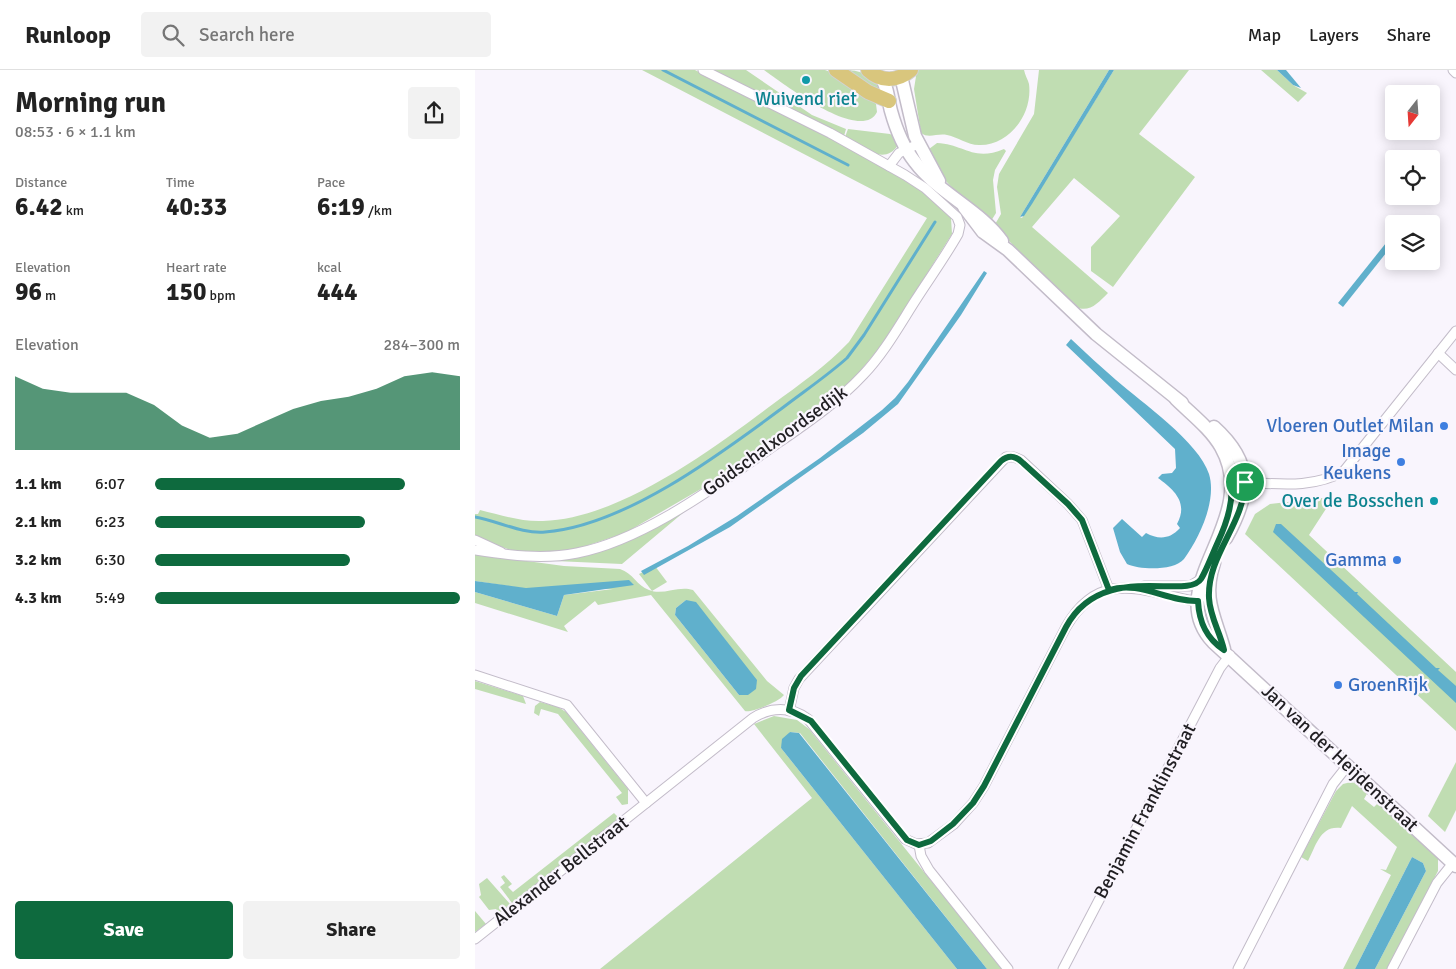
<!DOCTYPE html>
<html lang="en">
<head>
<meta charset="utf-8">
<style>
  body { margin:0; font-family:Signika,sans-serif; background:#f2f2f2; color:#222; height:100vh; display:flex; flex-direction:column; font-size:19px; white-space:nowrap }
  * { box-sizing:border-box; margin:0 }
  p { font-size:16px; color:#767676 }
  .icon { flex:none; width:28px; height:28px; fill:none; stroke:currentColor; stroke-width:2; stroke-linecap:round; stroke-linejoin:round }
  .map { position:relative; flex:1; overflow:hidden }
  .drawer { display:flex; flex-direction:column; background:#fff; width:475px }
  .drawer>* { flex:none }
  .needle { width:32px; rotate:197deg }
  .buttons { position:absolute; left:910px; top:15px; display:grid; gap:10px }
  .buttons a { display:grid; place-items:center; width:55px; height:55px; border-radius:5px; background:#fff; box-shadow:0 2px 12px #0003; font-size:25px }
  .pin { position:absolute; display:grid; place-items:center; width:42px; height:42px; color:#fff; margin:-21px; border:2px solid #fff; border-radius:50%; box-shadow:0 1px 5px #0007 }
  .round { display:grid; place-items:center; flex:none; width:52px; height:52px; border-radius:5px; background:#f2f2f2 }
  .summary { display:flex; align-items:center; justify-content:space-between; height:85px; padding:0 15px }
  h1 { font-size:28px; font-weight:700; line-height:38px }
  .stats { display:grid; grid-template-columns:repeat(3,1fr); gap:8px; height:85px; padding:5px 15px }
  .stats div { display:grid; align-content:center }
  .stats b { font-size:25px; font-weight:700 }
  .stats small { font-size:14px; font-weight:400 }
  .stats p { font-size:14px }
  .chart { height:140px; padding:10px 15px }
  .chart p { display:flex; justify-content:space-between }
  .chart svg { width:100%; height:90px; margin-top:5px; fill:#0e6a3e; opacity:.7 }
  .cta { display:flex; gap:10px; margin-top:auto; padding:10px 15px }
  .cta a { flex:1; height:58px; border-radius:5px; background:#0e6a3e; color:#fff; font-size:20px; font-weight:700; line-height:58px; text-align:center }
  .cta a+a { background:#f2f2f2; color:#222 }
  ul { padding:0 15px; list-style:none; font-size:16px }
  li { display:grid; grid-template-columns:80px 60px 1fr; align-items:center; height:38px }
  li i { height:12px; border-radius:6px; background:#0e6a3e }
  header { display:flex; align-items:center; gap:30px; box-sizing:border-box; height:70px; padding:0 25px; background:#fff; border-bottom:1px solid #e0e0e0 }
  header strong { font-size:24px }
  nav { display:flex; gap:28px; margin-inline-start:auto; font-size:18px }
  .search { width:350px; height:45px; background:#f2f2f2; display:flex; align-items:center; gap:12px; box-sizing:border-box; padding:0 18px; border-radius:5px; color:#767676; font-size:19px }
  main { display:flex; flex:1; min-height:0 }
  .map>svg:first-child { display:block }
  .green { fill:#c0ddb2; fill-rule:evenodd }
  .water { fill:#60b0cc }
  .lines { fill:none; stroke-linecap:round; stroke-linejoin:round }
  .stream { stroke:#60b0cc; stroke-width:3 }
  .street-casing { stroke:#c3bcc9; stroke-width:11 }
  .secondary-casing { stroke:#c3bcc9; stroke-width:15 }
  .primary-casing { stroke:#d2d2d3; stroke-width:16 }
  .street { stroke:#fff; stroke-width:9 }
  .secondary { stroke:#fff; stroke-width:12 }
  .primary { stroke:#d9c67d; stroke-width:14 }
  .route-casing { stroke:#fff; stroke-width:10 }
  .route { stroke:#0e6a3e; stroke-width:6 }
  .culture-dot { fill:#0f9aa8; stroke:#f9f5fd; stroke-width:2 }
  .shop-dot { fill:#3f7fe0; stroke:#f9f5fd; stroke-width:2 }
  .labels { text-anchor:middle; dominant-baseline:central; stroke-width:4.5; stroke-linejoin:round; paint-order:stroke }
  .culture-label { font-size:19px; fill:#0d838f; stroke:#f9f5fd }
  .shop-label { font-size:19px; fill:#366cbe; stroke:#f9f5fd; text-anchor:end }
  .street-label { font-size:19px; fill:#201e22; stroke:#f9f5fd }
</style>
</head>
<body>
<header>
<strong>Runloop</strong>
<div class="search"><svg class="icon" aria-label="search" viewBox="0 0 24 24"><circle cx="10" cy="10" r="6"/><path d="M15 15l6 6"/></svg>Search here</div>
<nav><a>Map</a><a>Layers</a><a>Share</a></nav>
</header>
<main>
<section class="drawer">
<div class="summary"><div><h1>Morning run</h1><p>08:53 · 6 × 1.1 km</p></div><a class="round"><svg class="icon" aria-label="share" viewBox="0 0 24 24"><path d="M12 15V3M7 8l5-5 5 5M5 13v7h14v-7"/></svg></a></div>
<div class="stats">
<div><p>Distance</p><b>6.42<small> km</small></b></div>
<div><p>Time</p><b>40:33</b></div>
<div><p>Pace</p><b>6:19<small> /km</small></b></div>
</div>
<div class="stats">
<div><p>Elevation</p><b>96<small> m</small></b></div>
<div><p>Heart rate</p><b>150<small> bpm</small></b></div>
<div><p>kcal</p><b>444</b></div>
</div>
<div class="chart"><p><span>Elevation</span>284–300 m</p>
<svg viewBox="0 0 160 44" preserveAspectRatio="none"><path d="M0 44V8L10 14L20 16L30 16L40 16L50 22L60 32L70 38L80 36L90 30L100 24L110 20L120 18L130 14L140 8L150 6L160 8V44z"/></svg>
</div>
<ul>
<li><b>1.1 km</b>6:07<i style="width:82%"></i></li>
<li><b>2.1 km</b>6:23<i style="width:69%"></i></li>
<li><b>3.2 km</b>6:30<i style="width:64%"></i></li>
<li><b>4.3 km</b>5:49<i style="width:100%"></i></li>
</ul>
<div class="cta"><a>Save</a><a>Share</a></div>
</section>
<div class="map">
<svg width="981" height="899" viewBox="0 0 981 899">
  <rect width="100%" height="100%" fill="#f9f5fd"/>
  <g class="green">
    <path d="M167,0H220L356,68L440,116L470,140L476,148L477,164L407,275L375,313L342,340L250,405L150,463L99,480L65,482L39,481L0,468V444H3L5,440C26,445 46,452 68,451C144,449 238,379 298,334C324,315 351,296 374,272L452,148Z"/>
    <path d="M238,0H271L337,45L371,59L369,66Z"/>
    <path d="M289,0H350L361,4L396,29L401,34L402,42C386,74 306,12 289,0Z"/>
    <path d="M370,0C389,0 399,8 408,25Z"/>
    <path d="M442,0H549C550,5 553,10 554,14C558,44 534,76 504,75C492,75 483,67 472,65C462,63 454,69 446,63L439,19Z"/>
    <path d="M564,0H634L545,147L547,148L639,0H714L664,64L720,107L638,217L616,201V177L645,146L599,108L557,157L633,223C623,233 615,243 600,237L519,156L526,144L522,117L524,104L559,44Z"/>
    <path d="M786,0H802L818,15L832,23L823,32Z"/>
    <path d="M373,59L415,64L420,67L423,75C409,97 386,76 370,67Z"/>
    <path d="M462,73C489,74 498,92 529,79L531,81L520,100L518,110L521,143L516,151L482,123L469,109L454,79Z"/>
    <path d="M856,427L858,428L834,465L981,602V661L770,464L780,444L795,434Z"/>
    <path d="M215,437L147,494L80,491L129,480Z"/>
    <path d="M0,484L89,496L145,499C158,503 162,516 174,520C188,526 203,515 218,520L292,611L309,625C305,631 277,643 270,641L176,525L123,535L120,531L89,556L93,562L0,533V522L82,546L89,525L138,519L46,518L0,511ZM211,530L273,625H264L200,545L201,538Z"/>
    <path d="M180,496L192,512L177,521L164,504Z"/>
    <path d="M0,611L48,626L51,634L0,619Z"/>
    <path d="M65,632L83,637L91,642L153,719V734L147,735L141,727L147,723L83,644L66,639L64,646L59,643L60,636Z"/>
    <path d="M299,646L322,650L334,659L527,899H512L325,663L315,662L306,678L482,899H125L337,728L279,654Z"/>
    <path d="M981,692V740L970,762L953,746Z"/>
    <path d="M876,712L883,714L893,722L889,729L899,737L904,732L963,787V801L912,899H900L951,801L948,793L937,787L880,899H868L916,805L905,799L911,800L922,777L877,736L866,758C845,755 841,776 833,791L826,787L861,721L868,714Z"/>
    <path d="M139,743L142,746L141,751L37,833L25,817L30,813L26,807L29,805L37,814L33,817L38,822Z"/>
    <path d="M12,808L35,834L24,843L21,839L14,840L4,827L6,825L4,814Z"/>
    <path d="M0,841L11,854L0,862Z"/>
  </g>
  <g class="water">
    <path d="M634,0H639L557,134L549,146L545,147Z"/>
    <path d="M802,0H811L826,18L818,15Z"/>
    <path d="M919,163V173L868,237L863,233Z"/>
    <path d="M509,201L512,203L486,245L423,334L388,363L255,457L169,505L166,501L213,476L262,446L345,388L407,340L420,328L433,312Z"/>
    <path d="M596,269C611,283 626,297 641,310C666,332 724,372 734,404C742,430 725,467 709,489C699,501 665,500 652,494L645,482L638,458L647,449L667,467L671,463C684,470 695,469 705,458L702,454C714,432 698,419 683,408L687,404L697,403L701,398L700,379L591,275Z"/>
    <path d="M801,454H806L880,522H883L882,524L961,598H965L963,600L981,616V633L798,462Z"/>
    <path d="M154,510L159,515L89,525L82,546L0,522V511L51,518Z"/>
    <path d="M211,530L221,532L282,610L281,619L273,625H264L200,545L201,538Z"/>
    <path d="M315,662L324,663L512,899H482L306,678L307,669Z"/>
    <path d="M937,787L948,793L951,801L900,899H880Z"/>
  </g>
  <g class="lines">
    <g class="stream">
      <path d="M188,0L373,95"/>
      <path d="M0,447C23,451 47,464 70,462C149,456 244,385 306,339C328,322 352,306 372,288L389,265L460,152"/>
    </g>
    <defs>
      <g id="street">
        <path d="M978,0L981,3"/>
        <path d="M414,96L424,83L443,74"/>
        <path d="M963,283L981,300"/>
        <path d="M763,412C799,413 836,420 869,401L981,261"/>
        <path d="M0,470L26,482"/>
        <path d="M0,480C33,485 68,490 102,483C168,470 238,418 293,380C326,357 361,334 388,305C409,283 424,256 440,231C454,209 470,187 483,164L485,155L482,147L450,118L430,105L355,63L228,0"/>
        <path d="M669,516H715L725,510"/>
        <path d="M0,605L92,635L171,733"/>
        <path d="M314,641L319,618L324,609L531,387H539L546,390L593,434L607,450L634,520"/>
        <path d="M444,775L446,786L454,800L533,899"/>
        <path d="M0,869L278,648C295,637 316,636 333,649L430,769L441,774L453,773L479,754L498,733L509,716L591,557C625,498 667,521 719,531L727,527"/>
        <path d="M588,899L745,598L755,585"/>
        <path d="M763,899L858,714L873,695"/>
        <path d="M917,899L962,813L978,793"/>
      </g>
      <g id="secondary">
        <path d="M426,6L440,66L464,111"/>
        <path d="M406,8C413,17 413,30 416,41C421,59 428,77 440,92C463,123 505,140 527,171"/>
        <path d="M489,137L508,162L533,180L621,264L707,333"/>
        <path d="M701,329C716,344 735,358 746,377C788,451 685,515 738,572L981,796"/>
        <path d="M739,357C779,393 776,424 751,468"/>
        <path d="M739,493C727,529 740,546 749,579"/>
      </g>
      <g id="primary">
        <path d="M361,0L393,22L414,31"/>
        <path d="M393,0C406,12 422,12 436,0"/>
      </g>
    </defs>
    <use href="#street" class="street-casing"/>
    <use href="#secondary" class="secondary-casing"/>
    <use href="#primary" class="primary-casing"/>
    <use href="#street" class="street"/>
    <use href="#secondary" class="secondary"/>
    <use href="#primary" class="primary"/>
  </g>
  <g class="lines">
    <defs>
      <path id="route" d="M770,412H756C759,433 751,455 742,474C737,485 732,499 726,509C712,531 627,490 591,557L509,716L498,733L478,754L456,771L444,775L432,770L336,651L314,640L319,618L326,606L526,391C534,384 541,386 548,393L593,434L607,450L634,520C665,510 692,532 723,531C724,552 731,568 749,580C745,562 735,547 734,528C732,485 769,455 770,412"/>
    </defs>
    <use href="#route" class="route-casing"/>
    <use href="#route" class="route"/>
  </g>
  <g class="culture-dot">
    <circle cx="331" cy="10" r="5"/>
    <circle cx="959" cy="431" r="5"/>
  </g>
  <g class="shop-dot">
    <circle cx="969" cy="356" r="5"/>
    <circle cx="926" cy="392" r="5"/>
    <circle cx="922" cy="490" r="5"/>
    <circle cx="863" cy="615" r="5"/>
  </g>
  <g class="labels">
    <g class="culture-label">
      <text x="331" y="29">Wuivend riet</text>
      <text x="949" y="431" text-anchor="end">Over de Bosschen</text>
    </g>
    <g class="shop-label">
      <text x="959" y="356">Vloeren Outlet Milan</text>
      <text x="916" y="381">Image<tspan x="916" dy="22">Keukens</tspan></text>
      <text x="912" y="490">Gamma</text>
      <text x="873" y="615" text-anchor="start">GroenRijk</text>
    </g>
    <g class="street-label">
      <text transform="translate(300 371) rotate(-36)">Goidschalxoordsedijk</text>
      <text transform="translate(865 688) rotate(43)">Jan van der Heijdenstraat</text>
      <text transform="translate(670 741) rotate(-62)">Benjamin Franklinstraat</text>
      <text transform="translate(86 801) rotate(-38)">Alexander Bellstraat</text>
    </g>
  </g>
</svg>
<div class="buttons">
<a><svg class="needle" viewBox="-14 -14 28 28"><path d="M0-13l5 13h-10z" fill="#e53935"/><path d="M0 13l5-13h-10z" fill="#767676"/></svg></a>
<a><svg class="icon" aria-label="locate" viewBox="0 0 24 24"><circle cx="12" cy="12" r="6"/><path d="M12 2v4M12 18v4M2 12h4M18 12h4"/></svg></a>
<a><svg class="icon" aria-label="layers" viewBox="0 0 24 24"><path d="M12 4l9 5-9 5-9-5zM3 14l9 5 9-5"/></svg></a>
</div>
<div class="pin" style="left:770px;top:412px;background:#1e9e55"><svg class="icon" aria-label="arrive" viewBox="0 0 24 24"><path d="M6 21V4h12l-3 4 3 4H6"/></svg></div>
</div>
</main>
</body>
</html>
